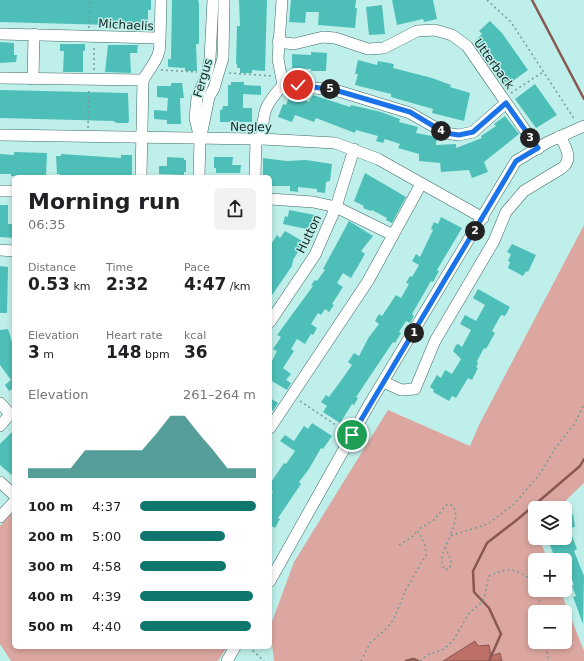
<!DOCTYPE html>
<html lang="en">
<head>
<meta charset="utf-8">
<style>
  body { margin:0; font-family:"DejaVu Sans",sans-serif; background:#f2f2f2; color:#202124; height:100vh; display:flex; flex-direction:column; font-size:15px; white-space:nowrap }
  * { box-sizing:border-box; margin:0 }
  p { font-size:13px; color:#757577 }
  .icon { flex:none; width:22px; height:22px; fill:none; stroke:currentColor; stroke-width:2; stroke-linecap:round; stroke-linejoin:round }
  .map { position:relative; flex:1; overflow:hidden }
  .panel { position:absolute; left:12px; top:175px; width:260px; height:474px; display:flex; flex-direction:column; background:#fff; border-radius:6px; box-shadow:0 2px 6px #0003 }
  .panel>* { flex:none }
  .controls { position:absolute; left:528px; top:501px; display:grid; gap:8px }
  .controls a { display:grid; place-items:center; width:44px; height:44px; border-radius:6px; background:#fff; box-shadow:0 2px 6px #0003; font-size:20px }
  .pin { position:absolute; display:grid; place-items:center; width:34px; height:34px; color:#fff; margin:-17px; border:2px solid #fff; border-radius:50%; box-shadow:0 1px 4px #0007 }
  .km { position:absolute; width:20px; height:20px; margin:-10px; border-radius:50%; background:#222; color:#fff; font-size:11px; line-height:20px; text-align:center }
  .round { display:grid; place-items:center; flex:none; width:42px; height:42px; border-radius:6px; background:#f2f2f2 }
  .overview { display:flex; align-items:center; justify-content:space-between; height:68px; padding:0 16px }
  h1 { font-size:22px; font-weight:700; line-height:30px }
  .figures { display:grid; grid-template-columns:repeat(3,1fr); gap:6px; height:68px; padding:4px 16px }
  .figures div { display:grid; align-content:center }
  .figures b { font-size:17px; font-weight:700 }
  .figures small { font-size:11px; font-weight:400 }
  .figures p { font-size:11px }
  .chart { height:112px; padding:8px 16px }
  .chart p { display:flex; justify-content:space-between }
  .chart svg { width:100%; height:72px; margin-top:4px; fill:#0f766e; opacity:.7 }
  ul { padding:0 16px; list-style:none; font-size:13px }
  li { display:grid; grid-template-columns:64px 48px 1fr; align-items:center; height:30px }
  li i { height:10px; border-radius:5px; background:#0f766e }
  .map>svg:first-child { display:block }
  .green { fill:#dca7a0; fill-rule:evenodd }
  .water { fill:#bd6e65; stroke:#895851 }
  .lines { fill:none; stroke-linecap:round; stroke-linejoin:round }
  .stream { stroke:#895851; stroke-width:2.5 }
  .building { fill:#4ebfb8 }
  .minor-casing { stroke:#3d6a66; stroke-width:12 }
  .path { stroke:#779b97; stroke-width:1.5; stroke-dasharray:2 3; stroke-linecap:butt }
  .minor { stroke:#fff; stroke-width:11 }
  .route-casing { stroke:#fff; stroke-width:8 }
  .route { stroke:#1a73e8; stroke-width:5 }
  .labels { text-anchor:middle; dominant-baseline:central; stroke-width:3; stroke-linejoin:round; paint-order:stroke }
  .street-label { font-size:12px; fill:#102321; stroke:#bfefea }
</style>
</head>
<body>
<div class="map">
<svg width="584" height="661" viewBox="0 0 584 661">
  <rect width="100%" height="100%" fill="#bfefea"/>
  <g class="green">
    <path d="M584,225V483L558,508H535V538H539L548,560H535V590H560L584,651V661H274L270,627L294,562L388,410L470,446L479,425ZM535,612H565V642H535Z"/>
    <path d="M14,510V647H227L218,661H11L0,644V526Z"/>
  </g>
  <path class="water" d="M475,641L478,646L489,645L491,656L500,653L502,661H443Z"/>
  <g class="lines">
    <g class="stream">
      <path d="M532,0L584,99"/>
      <path d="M406,661L413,659L418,661"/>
      <path d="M489,661L501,634L489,608L474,592L473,571L487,543L518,519L580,466L584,459"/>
    </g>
  </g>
  <g class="building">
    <path d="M0,0H151V10H148V26L0,22Z"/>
    <path d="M172,0H198L199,3V44H196L197,71H185V68L168,67V59H171Z"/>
    <path d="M239,0H267L265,71L252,70V73H240V68H237V64H236L237,26H240Z"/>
    <path d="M291,0H356L355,8H357L355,28L318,25L319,12H306L305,23L289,22Z"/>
    <path d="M392,0H433L437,19L424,22L423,19L397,25Z"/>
    <path d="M382,5L385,34L369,35L366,7Z"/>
    <path d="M490,21L502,33L528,70L506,86L484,53L474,42L482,34L479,31Z"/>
    <path d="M0,42L14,43V55H17L16,62L0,63Z"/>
    <path d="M60,44H85V50L83,52V72H63L64,51H60Z"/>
    <path d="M108,45H138L137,53H130L131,73L105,72Z"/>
    <path d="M311,52L327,53L326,71H311V69L292,68V54L311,55Z"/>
    <path d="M358,60L377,65L378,61L394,64L393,68L432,78L451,85L450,87L470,93L464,121L432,113L433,109L391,97V94L355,85L358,74H355Z"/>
    <path d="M231,82H244V85L261,86V95L243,94V108H252V122H220V110H222L223,106H228V85H231Z"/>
    <path d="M171,83H182L184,98H180L181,124H167V120L154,119V110L167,111L168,98L157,97V86H171Z"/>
    <path d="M535,84L557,115L536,128L515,99Z"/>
    <path d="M0,90L128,93L129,121L128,123H117L113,121L0,118Z"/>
    <path d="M290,95L309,102L313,95L350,107L351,105L381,112L400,119L399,122L418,127L416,133L437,137L436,145L456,144V148L482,138L481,136L496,126L494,124L505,116L519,134L484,162L488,172L472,178L469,170L441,172L440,163L419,161V154L398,148L400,144L385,139L383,143L376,141L378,136L356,130L355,133L316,118L314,122L295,115L292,122L278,117L283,104L286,105Z"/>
    <path d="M14,152L47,153L46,177H18L11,176V174H0V154L14,155Z"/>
    <path d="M61,154L121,158V155H132V177H60V174H57L56,156H61Z"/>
    <path d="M167,157L184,158V160H186V172H184V175L159,174V166H167Z"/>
    <path d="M214,157H233L232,165H241L240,173H216V168H214Z"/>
    <path d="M263,158L286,161L306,160L332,164L330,181L326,182L325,193L317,192V189L298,187V192L290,191V186H270V176H263Z"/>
    <path d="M365,173L406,197L392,223L386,220L387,218L372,210L371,211L363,208L364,206L354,201Z"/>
    <path d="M0,205H8V224H14V238L0,237Z"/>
    <path d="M289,210L315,215L311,230L283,224L285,216L288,217Z"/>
    <path d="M441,217L462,228L437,270L439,271L433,282L431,281L412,314L414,316L410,323L406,321L399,332L401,333L395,343L393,342L356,397L358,398L354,405L352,404L340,423L323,412L327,406L321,402L326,395L329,397L345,375L352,365L348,362L354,353L359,356L369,337L379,324L375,321L379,314L382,316L396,295L401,298L409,284L406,283L410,276L412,277L419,265L412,261L416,254L420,257L433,230L431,229L434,222L438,224Z"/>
    <path d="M349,221L373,236L361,251L365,254L351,278L343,273L337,283L343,287L332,304L334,305L329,312L325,309L321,315L318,313L311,324L317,328L313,335L311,334L305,344L297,339L291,349L294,351L283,368L291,374L286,380L291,383L287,390L270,380V365L277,351L273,349L281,337L277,335L313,286L311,285L315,280L317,281L325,270L323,269Z"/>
    <path d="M285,231L304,242L293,260L292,266L270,298V246L277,235L280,238Z"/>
    <path d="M512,244L536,255L528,272L526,271L523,276L508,268L510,262L508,261L511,254L507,252Z"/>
    <path d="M0,266L8,267L7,313H0Z"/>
    <path d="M478,289L510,307L505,316L501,315L492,331L495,333L486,349L484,348L477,361L478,364L476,367L478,368L472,380L468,378L456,398L452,396L449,401L433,392L434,390L430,387L437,375L441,378L445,370L452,374L461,359L453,351L456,345L458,344L462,347L471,330L460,324L465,315L476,321L485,305L473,298Z"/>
    <path d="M8,329L14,349V388L9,391L5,385L11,380L0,365V330Z"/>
    <path d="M270,398L278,403L273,411L270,408Z"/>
    <path d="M312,423L332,436L323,449L321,448L309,469L299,482L301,484L278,518L280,519L275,528L270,525V497L273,492L270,490V484L284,463L286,464L295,451L280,441L285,435L294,441L304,426L308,429Z"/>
    <path d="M14,430V477L0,465V444Z"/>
    <path d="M573,514L575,527L569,528L577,549L574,551L584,576L583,624L573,597L576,596L572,586L574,585L565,560H556L549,543L565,538V515Z"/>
  </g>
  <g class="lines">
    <defs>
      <g id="minor">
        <path d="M0,34L158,38C165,52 150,68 143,80L0,78"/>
        <path d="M160,40L161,0"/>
        <path d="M278,42L294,44L323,37L335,38L368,49L384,48L417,31L435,30L452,35L467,46L538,149"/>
        <path d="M33,79L34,34"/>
        <path d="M283,85L335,90L410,113L445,133L459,135L473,132L506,103"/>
        <path d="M0,135L262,139L335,143L378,159L483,218"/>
        <path d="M201,136L209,97L214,88L223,58L224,0"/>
        <path d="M262,139C263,111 264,106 283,85L278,59L282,0"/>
        <path d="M141,177L143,80"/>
        <path d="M199,177L200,139L195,118L197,98L207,74L210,59L213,0"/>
        <path d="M255,177L256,139"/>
        <path d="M0,191H14"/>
        <path d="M270,199L313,202L336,207L393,235"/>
        <path d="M0,250L14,251"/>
        <path d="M270,322L315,255L336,207L354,149"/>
        <path d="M384,382L401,390L415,389L435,341L494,241L506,212L524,191L562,168C574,159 565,146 560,136"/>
        <path d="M0,403L10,414L0,426"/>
        <path d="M270,428L368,281L421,184"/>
        <path d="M0,482L14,495"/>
        <path d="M0,517L14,502"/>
        <path d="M270,581L370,403L516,161L548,142L584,126"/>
        <path d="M227,661L235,647"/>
      </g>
    </defs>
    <use href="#minor" class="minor-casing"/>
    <g class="path">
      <path d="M487,0L511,22L575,120"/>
      <path d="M89,28L90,0"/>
      <path d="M94,70V46"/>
      <path d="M161,70L197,72"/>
      <path d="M229,73L273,76"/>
      <path d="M511,93L543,72"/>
      <path d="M88,128L89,88"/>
      <path d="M300,401L343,430"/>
      <path d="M399,545L412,537L418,530"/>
      <path d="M445,547L451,560L450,568L445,570C437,560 446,546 450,536L488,524L514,504L540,474L554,450L575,423L584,404"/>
      <path d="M538,590L540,595L539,612"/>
      <path d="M545,642L549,661"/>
      <path d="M249,647L264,661"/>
      <path d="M361,661L370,643L387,628L394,619L405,591L426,555L425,545L418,531L419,529L434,520L446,505H452C460,514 453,527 450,536"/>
      <path d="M420,661L427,655L444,649L453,641L469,613L480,604L484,598L489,576C511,566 514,569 534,581L535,584"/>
    </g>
    <use href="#minor" class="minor"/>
  </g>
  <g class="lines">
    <defs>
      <path id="route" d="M298,85L335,90L410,112L445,133L459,135L473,132L506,103L538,148L516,161L352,435"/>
    </defs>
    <use href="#route" class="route-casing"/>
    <use href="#route" class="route"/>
  </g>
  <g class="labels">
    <g class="street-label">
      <text transform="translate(126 25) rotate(3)">Michaelis</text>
      <text transform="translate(494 64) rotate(54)">Utterback</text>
      <text transform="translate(203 78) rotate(-73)">Fergus</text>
      <text transform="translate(251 127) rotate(1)">Negley</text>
      <text transform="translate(309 234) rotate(-64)">Hutton</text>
    </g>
  </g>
</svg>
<div class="controls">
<a><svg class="icon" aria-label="layers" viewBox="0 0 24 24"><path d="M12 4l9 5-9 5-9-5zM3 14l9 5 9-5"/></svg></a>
<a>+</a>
<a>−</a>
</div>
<div class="pin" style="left:352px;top:435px;background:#1e9e55"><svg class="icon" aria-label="arrive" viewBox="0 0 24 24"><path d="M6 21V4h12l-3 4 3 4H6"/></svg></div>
<div class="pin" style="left:298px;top:85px;background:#d93025"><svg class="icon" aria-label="check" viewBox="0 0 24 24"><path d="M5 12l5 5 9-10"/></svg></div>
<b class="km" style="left:414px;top:333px">1</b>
<b class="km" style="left:475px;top:231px">2</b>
<b class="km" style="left:530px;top:138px">3</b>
<b class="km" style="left:441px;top:131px">4</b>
<b class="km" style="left:330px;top:89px">5</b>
<section class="panel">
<div class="overview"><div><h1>Morning run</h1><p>06:35</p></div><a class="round"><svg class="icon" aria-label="share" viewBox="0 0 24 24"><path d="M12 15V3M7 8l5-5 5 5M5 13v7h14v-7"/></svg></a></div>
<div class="figures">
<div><p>Distance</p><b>0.53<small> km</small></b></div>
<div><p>Time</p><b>2:32</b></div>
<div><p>Pace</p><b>4:47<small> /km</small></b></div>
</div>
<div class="figures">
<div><p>Elevation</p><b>3<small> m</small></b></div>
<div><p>Heart rate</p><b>148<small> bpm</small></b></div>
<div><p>kcal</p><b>36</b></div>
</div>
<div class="chart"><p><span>Elevation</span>261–264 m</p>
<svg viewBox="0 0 160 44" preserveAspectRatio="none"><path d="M0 44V38L10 38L20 38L30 38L40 27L50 27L60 27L70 27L80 27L90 17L100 6L110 6L120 17L130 27L140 38L150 38L160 38V44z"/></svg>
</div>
<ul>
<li><b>100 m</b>4:37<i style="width:100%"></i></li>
<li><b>200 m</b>5:00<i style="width:73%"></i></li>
<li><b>300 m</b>4:58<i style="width:74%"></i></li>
<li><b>400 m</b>4:39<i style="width:97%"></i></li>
<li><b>500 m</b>4:40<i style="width:96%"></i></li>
</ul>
</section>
</div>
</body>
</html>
